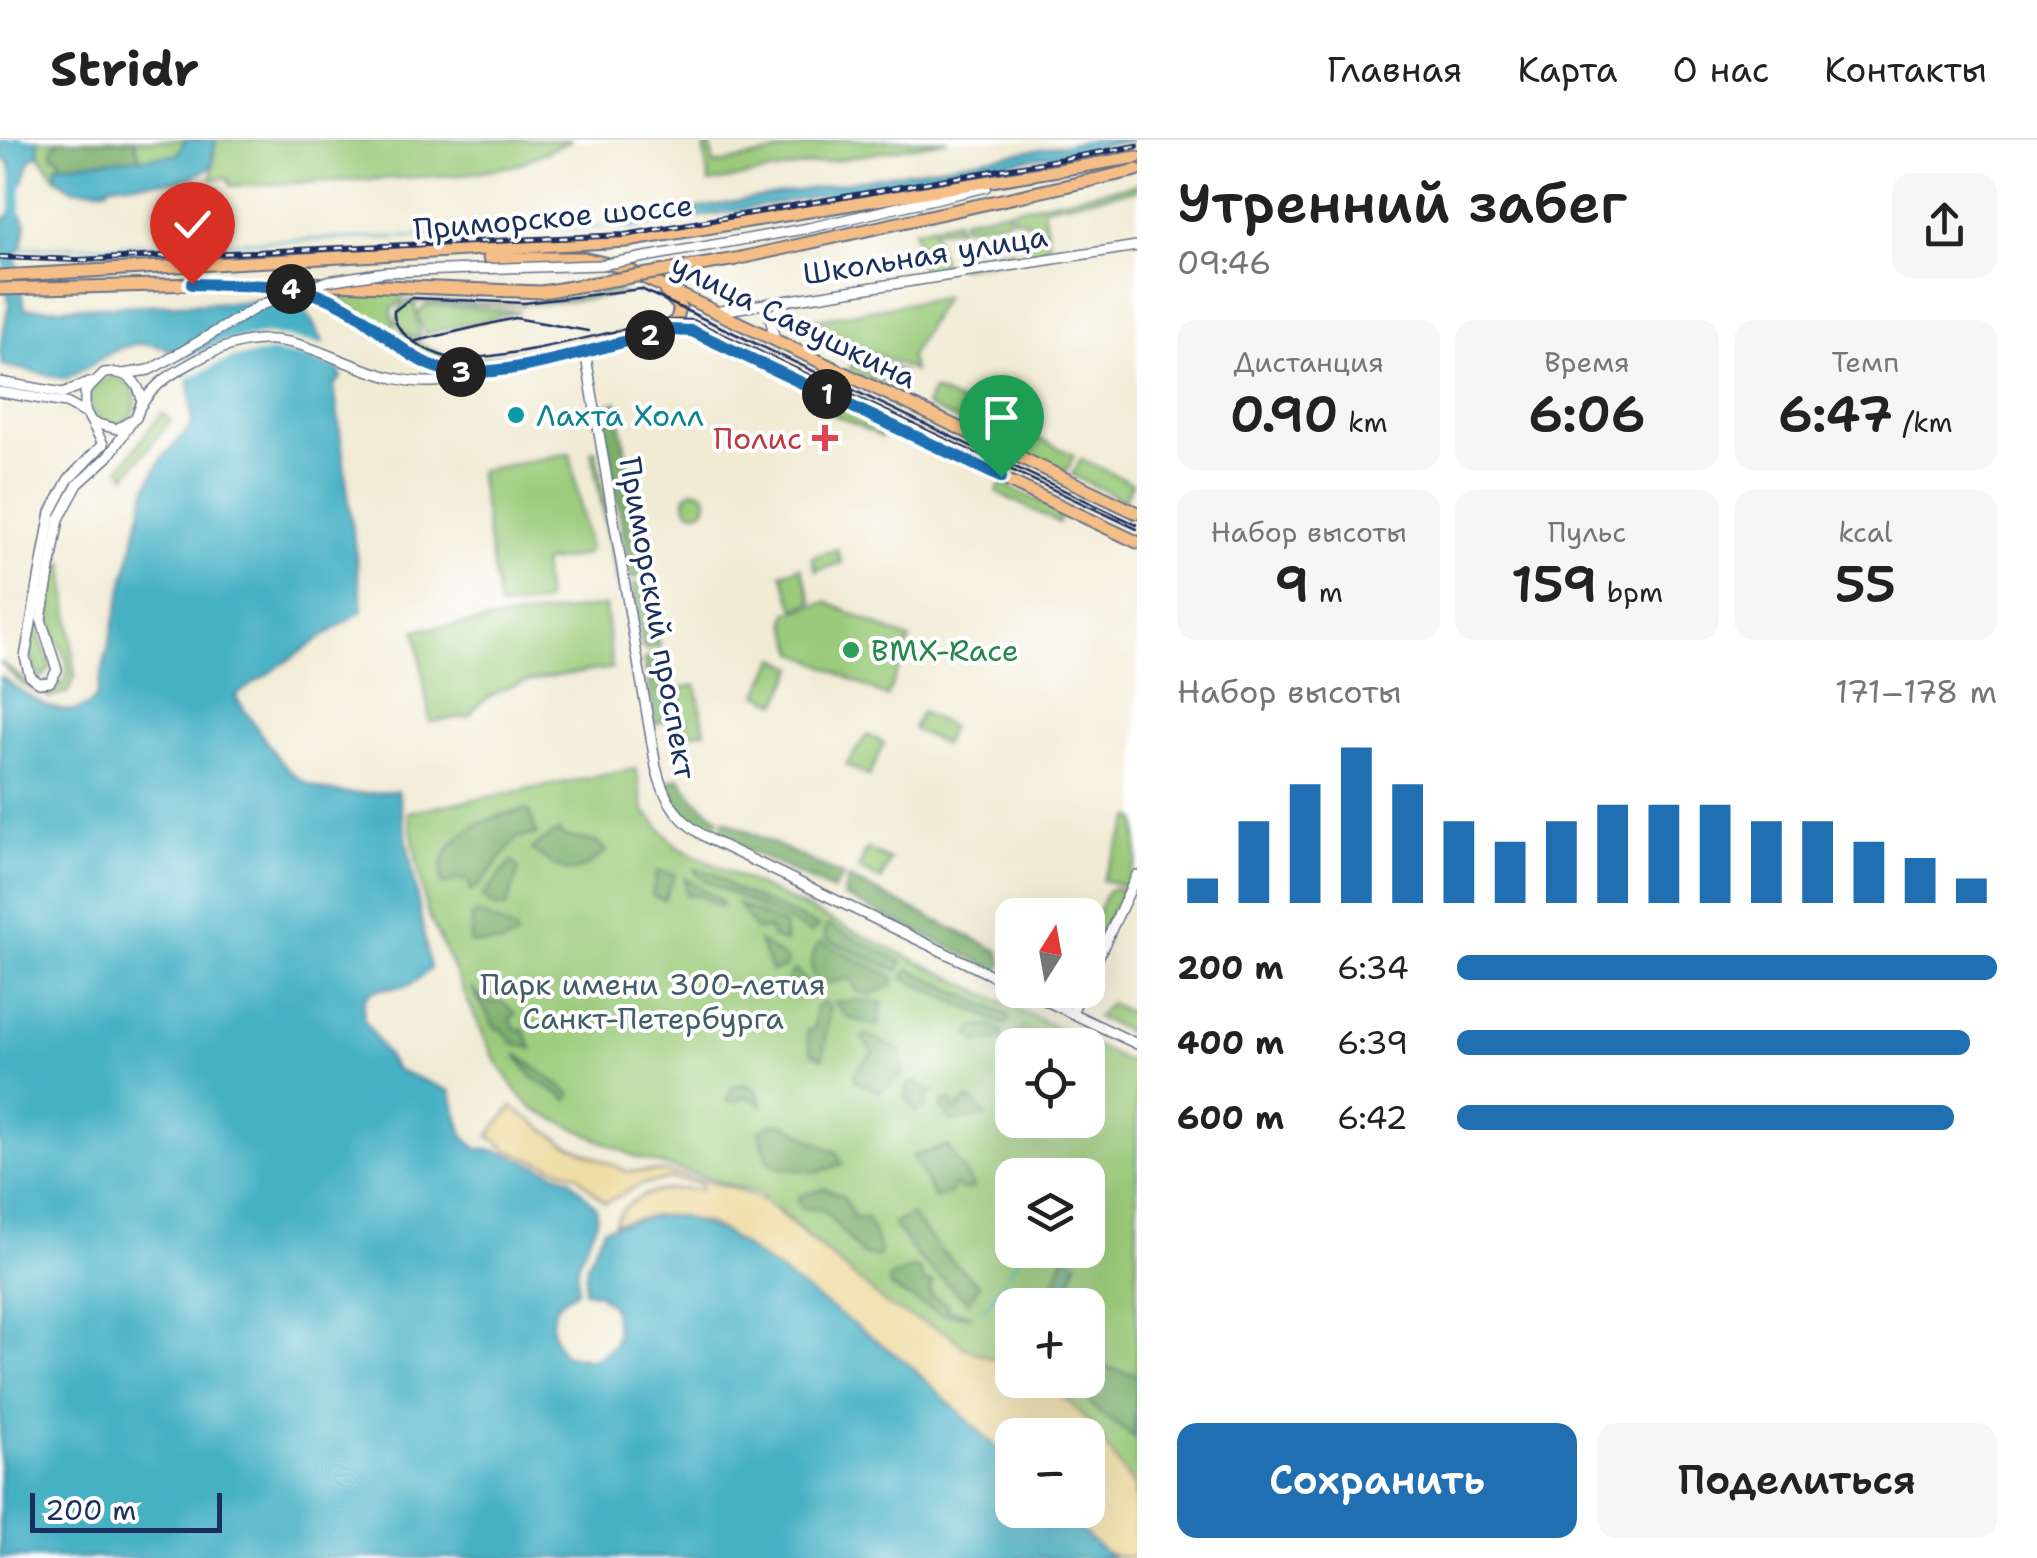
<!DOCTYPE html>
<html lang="ru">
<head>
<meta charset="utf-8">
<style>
  body { margin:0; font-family:"Shantell Sans",sans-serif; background:#f6f6f6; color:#222; height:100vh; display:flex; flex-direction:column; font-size:38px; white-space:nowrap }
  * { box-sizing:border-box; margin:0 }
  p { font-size:32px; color:#767676 }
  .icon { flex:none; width:55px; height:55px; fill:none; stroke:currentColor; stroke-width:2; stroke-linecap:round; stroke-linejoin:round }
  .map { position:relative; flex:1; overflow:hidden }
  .side { display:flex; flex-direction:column; background:#fff; width:900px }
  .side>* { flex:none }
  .needle { width:65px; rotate:11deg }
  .controls { position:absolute; left:995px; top:758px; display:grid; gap:20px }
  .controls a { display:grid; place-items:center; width:110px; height:110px; border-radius:20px; background:#fff; box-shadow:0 10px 40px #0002; font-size:50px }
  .scale { position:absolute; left:30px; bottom:25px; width:192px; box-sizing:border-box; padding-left:10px; border:5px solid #1b2f5e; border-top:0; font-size:28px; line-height:35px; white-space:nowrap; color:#1b2f5e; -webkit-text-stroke:8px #fff; paint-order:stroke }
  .pin { position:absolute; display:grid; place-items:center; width:85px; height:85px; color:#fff; margin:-102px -42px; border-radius:50% 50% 50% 0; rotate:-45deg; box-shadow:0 0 10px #0007 }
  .pin .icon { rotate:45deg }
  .km { position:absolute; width:50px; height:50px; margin:-25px; border-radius:50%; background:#222; color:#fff; font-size:28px; line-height:50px; text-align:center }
  .round { display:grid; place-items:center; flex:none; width:105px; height:105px; border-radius:20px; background:#f6f6f6 }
  .overview { display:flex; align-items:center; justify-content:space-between; height:170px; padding:0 40px }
  h1 { font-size:55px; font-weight:600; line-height:75px }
  .stats { display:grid; grid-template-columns:repeat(3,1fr); gap:15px; height:170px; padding:10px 40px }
  .stats div { display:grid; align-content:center; border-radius:20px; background:#f6f6f6; text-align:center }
  .stats b { font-size:50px; font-weight:600 }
  .stats small { font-size:28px; font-weight:400 }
  .stats p { font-size:28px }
  .chart { height:280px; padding:20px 40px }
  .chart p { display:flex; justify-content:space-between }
  .chart svg { width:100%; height:180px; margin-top:10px; stroke:#1f6fb2; stroke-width:6 }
  .action { display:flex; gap:20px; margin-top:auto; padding:20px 40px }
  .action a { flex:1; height:115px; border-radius:20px; background:#1f6fb2; color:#fff; font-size:40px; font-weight:600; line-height:115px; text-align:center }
  .action a+a { background:#f6f6f6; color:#222 }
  ul { padding:0 40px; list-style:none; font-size:32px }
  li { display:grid; grid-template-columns:160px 120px 1fr; align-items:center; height:75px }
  li i { height:25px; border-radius:12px; background:#1f6fb2 }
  header { display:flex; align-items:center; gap:60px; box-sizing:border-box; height:140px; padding:0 50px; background:#fff; border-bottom:2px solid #e0e0e0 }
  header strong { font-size:48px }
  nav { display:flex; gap:55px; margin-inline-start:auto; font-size:35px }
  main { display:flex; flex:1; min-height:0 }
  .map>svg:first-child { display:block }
  .green { fill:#9bcb7a; stroke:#5b7d6c; stroke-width:2.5; fill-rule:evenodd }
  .forest { fill:#7caf6a; stroke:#4c6f64; stroke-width:2.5 }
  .sand { fill:#eeda9e; stroke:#84847e; stroke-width:2.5 }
  .water { fill:#46b1c4; stroke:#307091; stroke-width:2.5 }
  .pier { fill:#f1ebd4 }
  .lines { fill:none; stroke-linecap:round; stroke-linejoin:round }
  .stream { stroke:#46b1c4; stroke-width:2.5 }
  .river { stroke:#46b1c4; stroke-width:11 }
  .minor-casing { stroke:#667187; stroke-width:12 }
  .major-casing { stroke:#667187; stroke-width:15 }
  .minor { stroke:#fff; stroke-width:9 }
  .major { stroke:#f6be87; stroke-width:11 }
  .tram { stroke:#1b2f5e; stroke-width:2.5 }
  .rail-casing { stroke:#1b2f5e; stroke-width:6 }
  .rail { stroke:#fff; stroke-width:2.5; stroke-dasharray:8; stroke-linecap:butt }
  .minor-bridge-casing { stroke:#667187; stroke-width:12; stroke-linecap:butt }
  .major-bridge-casing { stroke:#667187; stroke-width:15; stroke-linecap:butt }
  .minor-bridge { stroke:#fff; stroke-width:9 }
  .major-bridge { stroke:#f6be87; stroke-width:11 }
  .route-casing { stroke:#fff; stroke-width:20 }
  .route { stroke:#1f6fb2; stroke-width:12 }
  .culture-dot { fill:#0f9aa8; stroke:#fff; stroke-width:4 }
  .health-dot { fill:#e0444e; stroke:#fff; stroke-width:4 }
  .leisure-dot { fill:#2e9e5b; stroke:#fff; stroke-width:4 }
  .labels { text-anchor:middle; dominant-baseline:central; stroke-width:8; stroke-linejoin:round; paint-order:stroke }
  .street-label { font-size:30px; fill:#1b2f5e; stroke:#fff }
  .culture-label { font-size:30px; fill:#0d838f; stroke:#fff; text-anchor:start }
  .health-label { font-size:30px; fill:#be3a42; stroke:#fff; text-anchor:end }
  .leisure-label { font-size:30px; fill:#27864d; stroke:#fff; text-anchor:start }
  .park-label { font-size:30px; fill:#415e66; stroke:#fff }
</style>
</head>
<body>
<header>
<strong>Stridr</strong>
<nav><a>Главная</a><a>Карта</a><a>О нас</a><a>Контакты</a></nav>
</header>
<main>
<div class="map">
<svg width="1137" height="1418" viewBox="0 0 1137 1418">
  <rect width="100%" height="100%" fill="#fff"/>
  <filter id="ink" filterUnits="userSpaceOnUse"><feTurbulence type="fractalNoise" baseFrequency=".01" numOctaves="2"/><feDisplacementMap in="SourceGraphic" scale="20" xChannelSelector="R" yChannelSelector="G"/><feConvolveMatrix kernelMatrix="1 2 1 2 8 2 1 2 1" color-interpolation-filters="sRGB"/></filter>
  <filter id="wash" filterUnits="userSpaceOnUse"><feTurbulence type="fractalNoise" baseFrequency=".0048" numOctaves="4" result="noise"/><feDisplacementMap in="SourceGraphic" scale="40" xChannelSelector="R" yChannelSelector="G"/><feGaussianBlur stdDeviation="2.25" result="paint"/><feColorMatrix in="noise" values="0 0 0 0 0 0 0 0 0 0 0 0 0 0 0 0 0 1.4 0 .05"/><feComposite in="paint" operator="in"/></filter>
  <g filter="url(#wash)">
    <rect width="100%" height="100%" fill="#f1ebd4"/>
    <g class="green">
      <path d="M38,0H61L53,6L61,19L56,38L39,15Z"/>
      <path d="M134,0H185L177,15L140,18Z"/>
      <path d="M216,0H572L517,25L459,35L231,46L228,38L211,39Z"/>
      <path d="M709,0L714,25L837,0H948L709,43L704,10Z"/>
      <path d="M1137,44V50L1043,67L1050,113L1030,116L1024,110L1027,102L1033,100L1029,82L1013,78V69Z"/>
      <path d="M1009,70V79L964,87L961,79Z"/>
      <path d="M956,80L959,88L933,90L945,129L922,134L914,90Z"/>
      <path d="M1010,109L1017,114L1014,118L961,127L955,124L958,118Z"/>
      <path d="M318,149L408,154L392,169L394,191L457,222L598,199C552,208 465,238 424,215C387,194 358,165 318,149Z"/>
      <path d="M615,151L625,153C551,168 481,166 407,161L524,165Z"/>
      <path d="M944,157L910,216L913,231L806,181Z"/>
      <path d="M402,163L415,164L420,199L404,193L396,183Z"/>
      <path d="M426,165L520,171L425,194L417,174Z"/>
      <path d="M863,213L903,233L895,250L849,229Z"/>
      <circle cx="113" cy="261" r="23"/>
      <path d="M933,250L1074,315L1066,332L926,266Z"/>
      <path d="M834,264L886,289L882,297L830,273Z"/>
      <path d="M162,273L171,280L126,336L120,328Z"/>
      <path d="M596,310L620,455L591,311Z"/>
      <path d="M570,313L589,410L584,415L542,423L546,460L541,464L499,468L478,331Z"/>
      <path d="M1081,319L1132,343L1124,360L1072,335Z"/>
      <path d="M1001,343L1061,372L1059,383L996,352Z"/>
      <circle cx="696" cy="361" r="11"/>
      <path d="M837,409L842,423L816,431L812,417Z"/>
      <path d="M64,422L75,536L68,552L51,558L22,544L0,522L38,551L56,549C83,527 56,509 51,484C48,467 54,434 64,422Z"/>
      <path d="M801,427L813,462L795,469L782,433Z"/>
      <path d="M826,462L910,500L887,557L796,512L786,481L788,473Z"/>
      <path d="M605,466L612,528C569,536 494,536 470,576L430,582L416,490Z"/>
      <path d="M35,484L51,527L43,537L35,533L30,507Z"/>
      <path d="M776,518L795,527L778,563L758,554Z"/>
      <path d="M696,545L705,591L688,594L678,549Z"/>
      <path d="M921,572L951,587L943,604L913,589Z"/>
      <path d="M867,595L884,603L869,636L846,625Z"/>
      <path d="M636,629L644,670L677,707L1137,926V1356L1086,1284L1048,1241L1042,1240H1088V1165H1012V1226L964,1208L948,1193L891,1169L779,1070L768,1067L761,1054L636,1017L533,969L518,953L493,916L426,769L408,672ZM1012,905H1088V980H1012ZM1012,1035H1088V1110H1012Z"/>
      <path d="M1132,677L1137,680V721L1125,746L1102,740Z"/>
      <path d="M867,709L890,720L881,740L858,729Z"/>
      <path d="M1114,748L1123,751L1092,816L1088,814V793L1108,750Z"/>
      <path d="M1109,863L1137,876V896L1096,877Z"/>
    </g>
    <g class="forest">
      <path d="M61,0H134L140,18L59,25L61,19L52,15L53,6Z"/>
      <path d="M617,262L648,435L631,439L604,283L603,266Z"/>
      <path d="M649,441L660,506L646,510L642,507L632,445Z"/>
      <path d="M661,511L672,577L655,585L644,520Z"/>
      <path d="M679,638L697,661L719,678L711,694C688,682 674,666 666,642Z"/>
      <path d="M524,670L529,672L537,695L518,697L477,748L471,751L470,743L462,739L442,745C434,696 486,677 524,670Z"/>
      <path d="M724,680L843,736L833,751L717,696Z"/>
      <path d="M559,691L562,696L597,702L606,711C570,742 566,733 531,709Z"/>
      <path d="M512,721L519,730L506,768L495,767L482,757Z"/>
      <path d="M695,729L715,734L734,749L818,786L811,793L710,743L697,735Z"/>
      <path d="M657,731L675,735L664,760L652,755Z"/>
      <path d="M685,738L720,760L721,767L699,756L686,755Z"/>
      <path d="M848,738L999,811L1003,823L999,831L843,756Z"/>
      <path d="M738,764L784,785L786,802L773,799L770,789L755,790Z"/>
      <path d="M478,773L515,791L516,797L502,804L470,803L472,776Z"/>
      <path d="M828,785L902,822L899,831L826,799L824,790Z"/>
      <path d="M759,801L788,821L787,826L772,832Z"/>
      <path d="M821,802L894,837L893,845L872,854L858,852L851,839L819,844C808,834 810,811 821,802Z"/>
      <path d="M909,829L1009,876V881L1005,885L903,838Z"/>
      <path d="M796,830L805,839L804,857L779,855L788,848L790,834Z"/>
      <path d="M471,847L485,862L504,863L516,874L510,879L515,889H523L532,908L513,903L502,889H496Z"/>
      <path d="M871,860L882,863L878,886L848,878L834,862Z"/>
      <path d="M824,862L830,867L823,918L812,913L806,891L814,888L816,867Z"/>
      <path d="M994,886L1002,892V900L977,903L970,894L974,887Z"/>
      <path d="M1023,888L1058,905H1012V962L1009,958L1007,932L1014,894Z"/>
      <path d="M866,894L902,912L903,933L880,952L855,941L854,933L873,912L862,898Z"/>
      <path d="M516,914L571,954L568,960L532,937Z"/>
      <path d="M914,942L934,952L926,955V967L916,972L906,957L908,945Z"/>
      <path d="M744,944L756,949L762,965L745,955L736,962L726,961L732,947Z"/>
      <path d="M945,959L952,961L956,971L965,960L972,961L986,976L953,982L942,968Z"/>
      <path d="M775,983C804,987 811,1005 836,1011L842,1024L818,1032L776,1027L767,1018L759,991Z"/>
      <path d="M948,1006L974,1048L962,1050L954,1045L950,1053L935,1059L913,1016Z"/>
      <path d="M824,1048L844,1057L854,1078H867L880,1109L878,1118L861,1114L824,1070L803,1068L798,1062L799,1056Z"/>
      <path d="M911,1075L942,1112L979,1145L968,1162L920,1120L893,1084Z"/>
      <path d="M1064,1115L1077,1122L1065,1160L1051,1154Z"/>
      <path d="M911,1128L919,1129L925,1143L932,1142L930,1154L948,1165L945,1169L972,1175H943L890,1147L889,1139Z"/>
      <path d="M1088,1223L1137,1235L1134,1297L1098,1272L1072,1240H1088Z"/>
    </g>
    <path class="sand" d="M512,967L566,1004L626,1031L665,1032L730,1047L765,1061L892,1169L948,1193L964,1208L1012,1226V1240L1048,1241L1089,1282L1134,1347L1137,1418C1097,1418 1083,1398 1057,1370H1088V1295H1012V1322L906,1222L725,1093L704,1082L655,1076L614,1084C629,1050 669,1047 701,1050L702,1044L671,1039L642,1044L605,1063L577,1035L511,1012L489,996Z"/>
    <g class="water">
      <path d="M0,0H38L39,15L31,18L23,42L13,41L9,22L0,16Z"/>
      <path d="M185,0H216L210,28L184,41L112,44L106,49H72L56,38V25L177,15Z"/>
      <path d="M1092,0H1137L630,89L623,86L642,78Z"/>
      <path d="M10,72L21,74L26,84L22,108L15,114L25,169L270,161L303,165L342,237L334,245L363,470L235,556C291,636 292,662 398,651L430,829C424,833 416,843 409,845C389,852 358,839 364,879L395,929L450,951L463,995L477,1009L499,1011L569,1038L596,1067L597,1081L578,1122L577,1151C547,1162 547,1190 563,1214L592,1220L613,1206L617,1193L612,1166L597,1153L584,1151L587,1124L604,1088L655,1076H679L725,1093L906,1222L1012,1322V1370H1057L1112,1418H0V536C25,555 69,589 96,558L147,347L161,319L192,285L188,218C128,186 114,216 65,239L2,225L0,209L9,164L0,81L9,77Z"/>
    </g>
    <path class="pier" d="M269,194L331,206L345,231L308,218L272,212L231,218L182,241L187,224L182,220L221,202Z"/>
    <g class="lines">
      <g class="stream">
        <path d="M22,108L470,95L624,86"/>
        <path d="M1088,1072V1071"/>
        <path d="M1074,1112L1075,1110"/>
        <path d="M1008,1134L1023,1110"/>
        <path d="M1059,1158L1072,1118"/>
        <path d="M1056,1165L1057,1163"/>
        <path d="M984,1170L1005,1139"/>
      </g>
      <path class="river" d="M15,86L18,0"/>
    </g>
  </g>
  <g filter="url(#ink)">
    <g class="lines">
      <defs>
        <g id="minor">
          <path d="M809,88L986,47"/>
          <path d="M720,171L1137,106"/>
          <path d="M775,200L770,177L784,166"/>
          <path d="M585,211L656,627C664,662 680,683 711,700L1012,845"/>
          <path d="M123,234L149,230L166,221"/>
          <path d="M0,242L63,253L89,242"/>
          <path d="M0,252L66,263L85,273"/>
          <path d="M142,264C156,242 173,233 195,221C283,173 315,219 394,238C423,245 450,242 478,236"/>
          <path d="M94,283L117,289L136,278L142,261C139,240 125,230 104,233L85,252V270L103,304L68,340L51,372L25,517L30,536L39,543L50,542L57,530L41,479L59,379L78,344L108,317L131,283"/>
          <path d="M1088,839L1137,735"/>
          <path d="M1023,850L1137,904"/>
          <path d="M1072,873L1082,850"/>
        </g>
        <g id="major">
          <path d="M489,118H582L622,127L1137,373"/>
          <path d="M736,119L1137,30"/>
          <path d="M0,136L627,101L1137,17"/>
          <path d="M282,142L542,152"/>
          <path d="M192,144C241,146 298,141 342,165C379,184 409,226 452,231C508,237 571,214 625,201C647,196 670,188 692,191L1137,402"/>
          <path d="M0,149L199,144"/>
          <path d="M665,151L680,167L677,179L665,190"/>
        </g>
      </defs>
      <use href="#minor" class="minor-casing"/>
      <use href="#major" class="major-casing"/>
      <use href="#minor" class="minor"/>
      <use href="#major" class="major"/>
      <g class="tram">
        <path d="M416,201L515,178L588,191"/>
        <path d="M1137,385L641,149L524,163L411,158L394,171C391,196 439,220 463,219C531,214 601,193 668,180H693L1137,389"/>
      </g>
      <defs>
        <path id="rail" d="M0,117L78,120L625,95L1137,6"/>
      </defs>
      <use href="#rail" class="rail-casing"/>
      <use href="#rail" class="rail"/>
      <defs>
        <path id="minor-bridge" d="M166,221L261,165L328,141L385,132L600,125L809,88"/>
        <path id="major-bridge" d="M542,152L736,119"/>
      </defs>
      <use href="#minor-bridge" class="minor-bridge-casing"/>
      <use href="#major-bridge" class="major-bridge-casing"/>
      <use href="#minor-bridge" class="minor-bridge"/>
      <use href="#major-bridge" class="major-bridge"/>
    </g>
  </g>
  <g class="lines" filter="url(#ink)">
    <defs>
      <path id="route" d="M192,144C241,146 298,141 342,165C377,183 406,221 445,230C502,242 610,203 670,190L692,191L1001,337"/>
    </defs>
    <use href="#route" class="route-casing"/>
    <use href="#route" class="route"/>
  </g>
  <circle class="culture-dot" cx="516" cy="275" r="10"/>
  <path class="health-dot" d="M820 283h10v10h10v10h-10v10h-10v-10h-10v-10h10z"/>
  <circle class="leisure-dot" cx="851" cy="510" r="10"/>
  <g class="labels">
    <g class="street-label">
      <text transform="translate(553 77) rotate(-5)">Приморское шоссе</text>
      <text transform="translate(925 115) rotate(-9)">Школьная улица</text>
      <text transform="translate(794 181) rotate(26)">улица Савушкина</text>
      <text transform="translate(658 478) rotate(80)">Приморский проспект</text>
    </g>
    <g class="culture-label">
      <text x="536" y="275">Лахта Холл</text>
    </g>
    <g class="health-label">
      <text x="802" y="298">Полис</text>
    </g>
    <g class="leisure-label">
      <text x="871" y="510">BMX-Race</text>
    </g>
    <g class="park-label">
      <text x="653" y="844">Парк имени 300-летия<tspan x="653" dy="34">Санкт-Петербурга</tspan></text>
    </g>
  </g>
</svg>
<div class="controls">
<a><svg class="needle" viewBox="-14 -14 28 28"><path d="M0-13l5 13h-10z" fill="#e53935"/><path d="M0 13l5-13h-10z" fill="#767676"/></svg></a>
<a><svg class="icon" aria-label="locate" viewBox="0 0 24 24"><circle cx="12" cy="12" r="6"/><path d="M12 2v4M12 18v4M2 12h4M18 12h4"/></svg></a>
<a><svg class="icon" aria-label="layers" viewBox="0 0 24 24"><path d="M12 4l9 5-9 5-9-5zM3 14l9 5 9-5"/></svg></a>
<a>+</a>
<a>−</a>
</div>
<div class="scale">200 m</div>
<div class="pin" style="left:1001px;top:337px;background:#1e9e55"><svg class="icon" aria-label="arrive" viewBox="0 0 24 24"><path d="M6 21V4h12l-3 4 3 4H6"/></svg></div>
<div class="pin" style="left:192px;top:144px;background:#d93025"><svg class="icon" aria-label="check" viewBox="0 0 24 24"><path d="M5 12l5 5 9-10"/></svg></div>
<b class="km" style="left:827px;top:254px">1</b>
<b class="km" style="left:650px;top:195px">2</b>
<b class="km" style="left:461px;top:232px">3</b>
<b class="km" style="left:291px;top:149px">4</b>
</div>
<section class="side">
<div class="overview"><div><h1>Утренний забег</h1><p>09:46</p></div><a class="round"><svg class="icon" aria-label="share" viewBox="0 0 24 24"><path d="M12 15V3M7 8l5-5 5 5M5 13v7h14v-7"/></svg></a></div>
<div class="stats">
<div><p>Дистанция</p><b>0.90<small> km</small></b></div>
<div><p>Время</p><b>6:06</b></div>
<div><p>Темп</p><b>6:47<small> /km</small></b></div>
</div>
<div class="stats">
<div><p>Набор высоты</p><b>9<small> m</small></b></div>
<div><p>Пульс</p><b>159<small> bpm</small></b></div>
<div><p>kcal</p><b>55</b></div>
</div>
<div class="chart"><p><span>Набор высоты</span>171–178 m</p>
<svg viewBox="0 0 160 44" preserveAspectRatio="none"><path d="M5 44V38M15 44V24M25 44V15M35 44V6M45 44V15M55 44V24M65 44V29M75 44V24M85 44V20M95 44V20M105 44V20M115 44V24M125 44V24M135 44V29M145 44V33M155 44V38"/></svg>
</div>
<ul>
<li><b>200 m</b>6:34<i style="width:100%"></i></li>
<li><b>400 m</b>6:39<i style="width:95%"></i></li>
<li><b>600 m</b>6:42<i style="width:92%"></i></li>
</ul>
<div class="action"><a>Сохранить</a><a>Поделиться</a></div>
</section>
</main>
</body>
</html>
